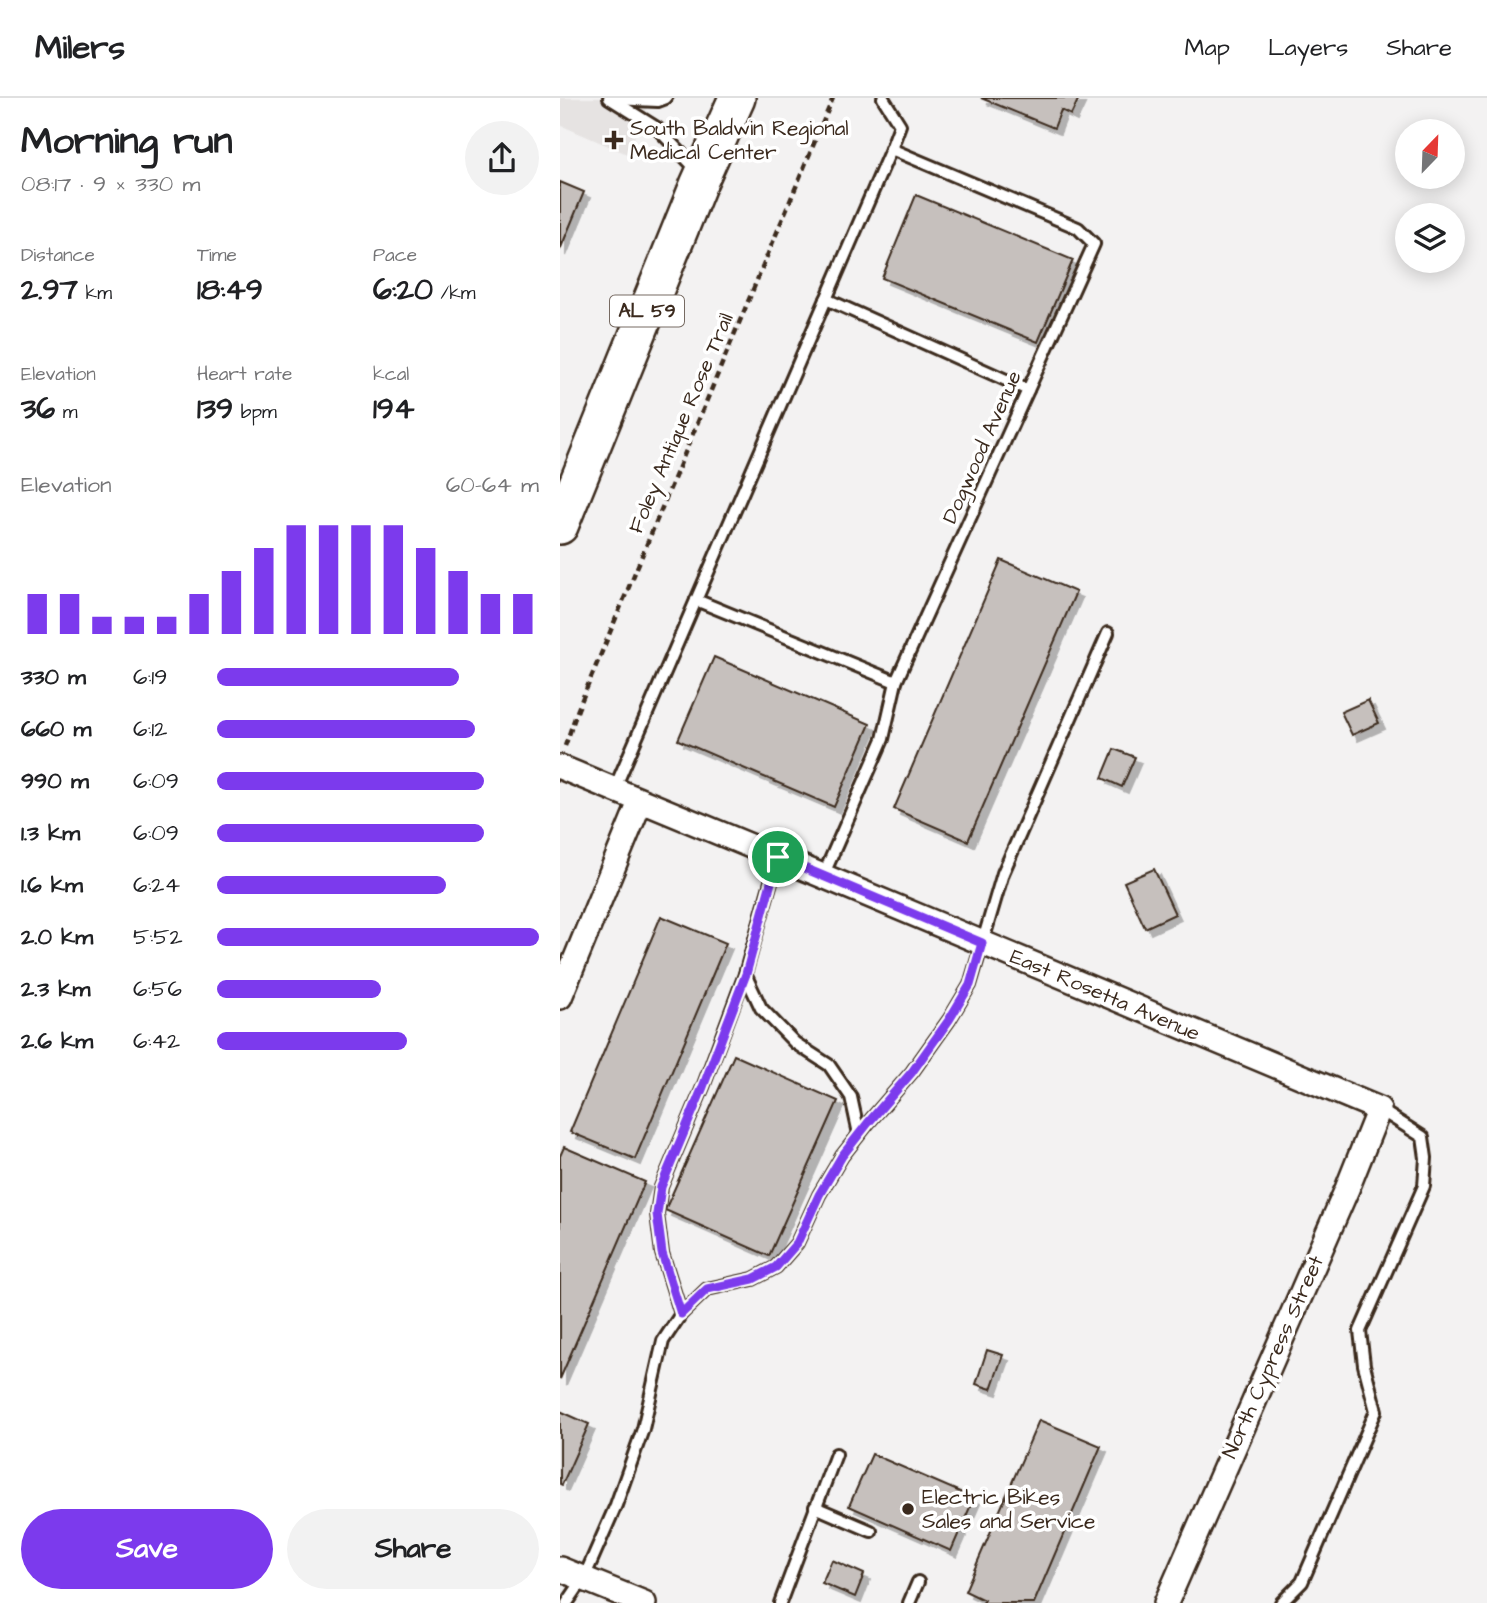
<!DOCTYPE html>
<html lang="en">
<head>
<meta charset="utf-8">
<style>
  body { margin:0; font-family:"Architects Daughter",sans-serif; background:#f2f2f2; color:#202124; height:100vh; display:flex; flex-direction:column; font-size:26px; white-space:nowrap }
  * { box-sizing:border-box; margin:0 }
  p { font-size:23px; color:#757577 }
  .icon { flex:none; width:38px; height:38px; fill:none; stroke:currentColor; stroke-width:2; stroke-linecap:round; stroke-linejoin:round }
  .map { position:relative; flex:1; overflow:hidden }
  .sheet { display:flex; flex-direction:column; background:#fff; width:560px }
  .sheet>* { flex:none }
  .needle { width:46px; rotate:23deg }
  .fabs { position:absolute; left:835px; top:21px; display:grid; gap:14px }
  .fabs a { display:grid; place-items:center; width:70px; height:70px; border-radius:50%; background:#fff; box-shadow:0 4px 18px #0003; font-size:35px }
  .pin { position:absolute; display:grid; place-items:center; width:60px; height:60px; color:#fff; margin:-30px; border:4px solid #fff; border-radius:50%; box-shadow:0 2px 7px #0007 }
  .round { display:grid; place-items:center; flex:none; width:74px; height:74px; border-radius:37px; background:#f2f2f2 }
  .overview { display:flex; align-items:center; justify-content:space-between; height:119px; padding:0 21px }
  h1 { font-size:38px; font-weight:800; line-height:52px }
  .metrics { display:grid; grid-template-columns:repeat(3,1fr); gap:10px; height:119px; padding:7px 21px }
  .metrics div { display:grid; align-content:center }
  .metrics b { font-size:30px; font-weight:800 }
  .metrics small { font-size:19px; font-weight:400 }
  .metrics p { font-size:19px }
  .chart { height:196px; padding:14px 21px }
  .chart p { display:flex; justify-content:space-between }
  .chart svg { width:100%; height:126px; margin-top:7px; stroke:#7c3aed; stroke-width:6 }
  .action { display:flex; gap:14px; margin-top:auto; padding:14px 21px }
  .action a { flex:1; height:80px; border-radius:42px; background:#7c3aed; color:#fff; font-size:28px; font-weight:800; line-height:80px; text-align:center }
  .action a+a { background:#f2f2f2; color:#202124 }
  ul { padding:0 21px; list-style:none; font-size:23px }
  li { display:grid; grid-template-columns:112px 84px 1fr; align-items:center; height:52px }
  li i { height:18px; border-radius:9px; background:#7c3aed }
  header { display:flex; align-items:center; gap:42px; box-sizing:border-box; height:98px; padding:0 35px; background:#fff; border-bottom:2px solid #e0e0e0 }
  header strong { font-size:33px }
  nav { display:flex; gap:38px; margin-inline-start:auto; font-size:24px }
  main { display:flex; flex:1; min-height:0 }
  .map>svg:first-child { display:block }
  .built { fill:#e6e3e2 }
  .building { fill:#c6c0bd; stroke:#3b2a1e; stroke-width:2; filter:url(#shadow) }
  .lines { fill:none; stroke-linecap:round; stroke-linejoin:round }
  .lane-casing { stroke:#3b2a1e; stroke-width:16 }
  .street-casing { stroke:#3b2a1e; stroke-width:28 }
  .primary-casing { stroke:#3b2a1e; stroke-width:40 }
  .path { stroke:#3b2a1e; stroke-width:4.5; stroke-dasharray:7 5; stroke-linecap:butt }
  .lane { stroke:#fff; stroke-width:10 }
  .street { stroke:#fff; stroke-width:23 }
  .primary { stroke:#fff; stroke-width:35 }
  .route-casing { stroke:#fff; stroke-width:14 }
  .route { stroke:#7c3aed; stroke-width:9 }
  .poi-dot { fill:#3b2a1e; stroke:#fff; stroke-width:2.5 }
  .labels { text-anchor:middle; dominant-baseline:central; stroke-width:7; stroke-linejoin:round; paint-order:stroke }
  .shield { fill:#fff; stroke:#766a62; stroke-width:2 }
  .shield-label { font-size:19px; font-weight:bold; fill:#3b2a1e }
  .poi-label { font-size:21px; fill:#3b2a1e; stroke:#fff; text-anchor:start }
  .street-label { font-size:21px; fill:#3b2a1e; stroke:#fff }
</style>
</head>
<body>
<header>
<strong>Milers</strong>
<nav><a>Map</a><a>Layers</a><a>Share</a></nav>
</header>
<main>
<section class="sheet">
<div class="overview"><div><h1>Morning run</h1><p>08:17 · 9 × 330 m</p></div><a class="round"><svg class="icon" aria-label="share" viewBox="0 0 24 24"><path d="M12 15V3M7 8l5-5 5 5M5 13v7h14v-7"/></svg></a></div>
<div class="metrics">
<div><p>Distance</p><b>2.97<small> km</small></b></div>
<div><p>Time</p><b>18:49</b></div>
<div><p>Pace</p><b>6:20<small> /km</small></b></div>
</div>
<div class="metrics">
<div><p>Elevation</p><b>36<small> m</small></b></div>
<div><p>Heart rate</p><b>139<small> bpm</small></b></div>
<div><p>kcal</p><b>194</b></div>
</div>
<div class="chart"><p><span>Elevation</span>60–64 m</p>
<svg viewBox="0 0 160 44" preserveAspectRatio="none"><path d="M5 44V30M15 44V30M25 44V38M35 44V38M45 44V38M55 44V30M65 44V22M75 44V14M85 44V6M95 44V6M105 44V6M115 44V6M125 44V14M135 44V22M145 44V30M155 44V30"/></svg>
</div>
<ul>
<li><b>330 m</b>6:19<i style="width:75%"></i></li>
<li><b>660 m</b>6:12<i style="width:80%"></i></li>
<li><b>990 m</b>6:09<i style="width:83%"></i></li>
<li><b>1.3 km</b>6:09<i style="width:83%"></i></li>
<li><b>1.6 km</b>6:24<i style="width:71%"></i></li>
<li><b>2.0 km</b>5:52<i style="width:100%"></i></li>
<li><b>2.3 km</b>6:56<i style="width:51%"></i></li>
<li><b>2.6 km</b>6:42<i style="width:59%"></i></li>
</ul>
<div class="action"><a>Save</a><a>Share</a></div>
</section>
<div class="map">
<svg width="927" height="1505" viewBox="0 0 927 1505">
  <defs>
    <filter id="shadow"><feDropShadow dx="6" dy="6" stdDeviation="0" flood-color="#0004"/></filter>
  </defs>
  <rect width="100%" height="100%" fill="#f3f2f2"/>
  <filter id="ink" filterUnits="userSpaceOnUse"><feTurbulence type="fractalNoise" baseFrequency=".0143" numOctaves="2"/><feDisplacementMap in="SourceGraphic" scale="14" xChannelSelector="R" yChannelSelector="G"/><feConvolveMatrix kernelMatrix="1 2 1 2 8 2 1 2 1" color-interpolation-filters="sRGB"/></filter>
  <g filter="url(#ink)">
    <path class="built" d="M0,0H92L67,56L0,27Z"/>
    <g class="building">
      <path d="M421,0H519L511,17L501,12L494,30Z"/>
      <path d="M0,84L24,94L0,152Z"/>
      <path d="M356,97L513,162L478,244L322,180Z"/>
      <path d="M441,462L516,494L408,743L334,711Z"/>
      <path d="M154,559L310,626L274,709L118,642Z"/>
      <path d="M808,602L819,625L792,637L781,614Z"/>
      <path d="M554,651L575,659L562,689L542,680Z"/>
      <path d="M594,771L615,816L585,830L564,784Z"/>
      <path d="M101,818L166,845L75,1061L10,1034Z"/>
      <path d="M174,957L278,1003L209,1158L105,1112Z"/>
      <path d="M4,1049L85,1084L0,1281V1058Z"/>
      <path d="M427,1252L443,1257L431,1291L416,1286Z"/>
      <path d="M0,1313L29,1326L2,1387L0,1386Z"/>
      <path d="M479,1322L541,1348L474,1505H423L424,1502L405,1493Z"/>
      <path d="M312,1356L414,1400L391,1453L289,1408Z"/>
      <path d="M272,1462L304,1476L295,1499L262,1485Z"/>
    </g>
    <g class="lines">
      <defs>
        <g id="lane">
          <path d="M49,0L97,30L138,73"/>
          <path d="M53,1L98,3L106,0"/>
          <path d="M266,201L468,292"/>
          <path d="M136,502L336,584"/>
          <path d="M54,692L331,51L340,27L323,0"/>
          <path d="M263,778L323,641L336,584L534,146L518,130L331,51"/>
          <path d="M185,876L201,910L235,945L269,967L291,999L299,1036"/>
          <path d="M121,1216L102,1155L97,1116L101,1089L143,989L185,876L218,759"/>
          <path d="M255,1409L311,1433"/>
          <path d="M7,1505L24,1480L56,1407L83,1331L103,1243L121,1216L147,1191L193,1181L216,1169L237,1145L259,1097L282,1058L308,1025L352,974L389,922L410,887L443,775L548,535"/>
          <path d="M220,1505L276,1356"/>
          <path d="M349,1505L358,1484"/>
          <path d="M721,1505L742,1484L816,1313L804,1267L800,1233L864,1088L866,1060L863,1039L819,1011"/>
        </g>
        <g id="street">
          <path d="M0,669L263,778L819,1011L787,1091L606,1505"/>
          <path d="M0,899L80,704"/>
          <path d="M0,1471L84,1505"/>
        </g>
        <path id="primary" d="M0,428L138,87L177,0"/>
      </defs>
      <use href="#lane" class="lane-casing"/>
      <use href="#street" class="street-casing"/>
      <use href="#primary" class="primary-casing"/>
      <path class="path" d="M5,648L18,611L273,0"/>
      <use href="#lane" class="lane"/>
      <use href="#street" class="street"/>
      <use href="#primary" class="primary"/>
    </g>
  </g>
  <g class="lines" filter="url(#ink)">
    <defs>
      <path id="route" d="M218,759L422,845L410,887L389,922L352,974L308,1025L282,1058L259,1097L237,1145L216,1169L193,1181L147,1191L121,1216L102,1155L97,1116L101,1089L143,989L186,876Z"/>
    </defs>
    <use href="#route" class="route-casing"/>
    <use href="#route" class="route"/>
  </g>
  <g class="poi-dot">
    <path d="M50.5 31.5h7v7h7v7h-7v7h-7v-7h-7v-7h7z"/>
    <circle cx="348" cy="1411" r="7"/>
  </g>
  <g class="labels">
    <rect class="shield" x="50" y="197.5" width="74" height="31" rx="5"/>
    <g class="shield-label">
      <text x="87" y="213">AL 59</text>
    </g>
    <g class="poi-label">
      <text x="70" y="30">South Baldwin Regional<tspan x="70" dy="24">Medical Center</tspan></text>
      <text x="362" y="1399">Electric Bikes<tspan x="362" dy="24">Sales and Service</tspan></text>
    </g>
    <g class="street-label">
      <text transform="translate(121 325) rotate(-67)">Foley Antique Rose Trail</text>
      <text transform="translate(422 349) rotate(-66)">Dogwood Avenue</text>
      <text transform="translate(545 897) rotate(23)">East Rosetta Avenue</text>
      <text transform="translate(713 1259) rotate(-66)">North Cypress Street</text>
    </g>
  </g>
</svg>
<div class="fabs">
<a><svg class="needle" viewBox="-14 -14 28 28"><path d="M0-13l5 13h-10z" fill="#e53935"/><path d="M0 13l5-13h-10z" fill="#757577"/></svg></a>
<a><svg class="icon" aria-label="layers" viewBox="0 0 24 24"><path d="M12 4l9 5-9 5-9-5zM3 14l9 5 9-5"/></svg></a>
</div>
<div class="pin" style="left:218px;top:759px;background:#1e9e55"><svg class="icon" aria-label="arrive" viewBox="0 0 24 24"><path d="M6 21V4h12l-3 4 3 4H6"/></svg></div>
</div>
</main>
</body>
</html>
